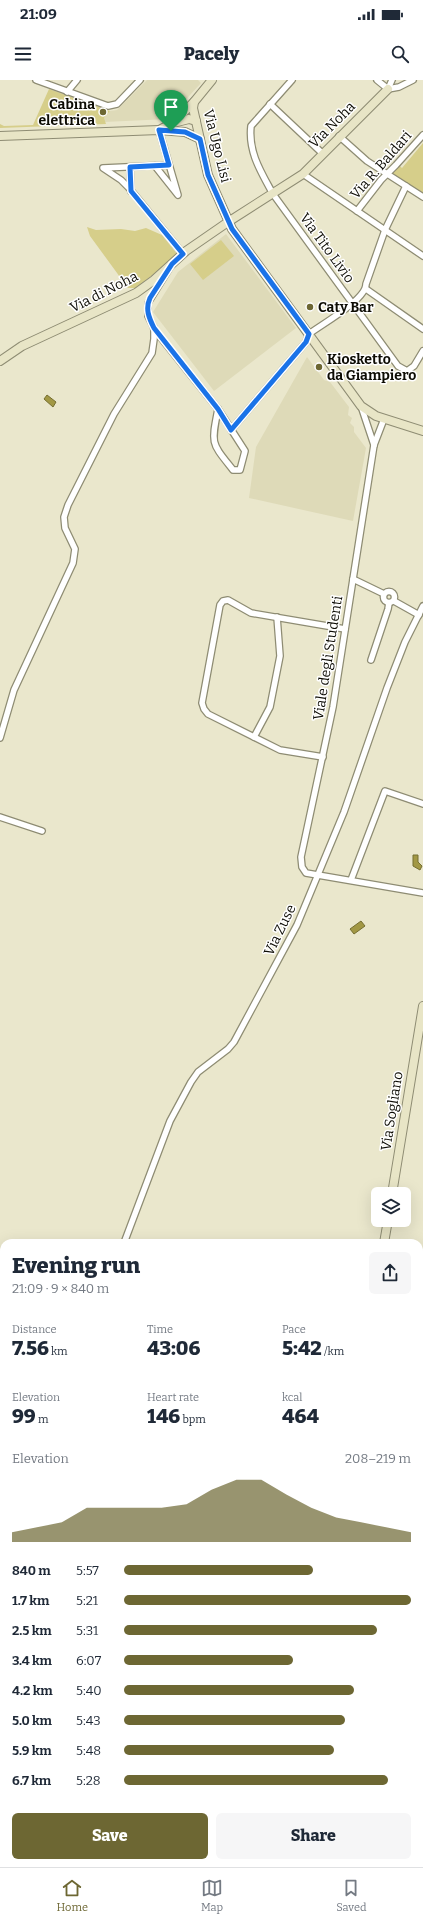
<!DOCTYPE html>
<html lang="en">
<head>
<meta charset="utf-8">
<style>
  body { margin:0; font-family:Bitter,serif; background:#f6f6f7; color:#1f2937; height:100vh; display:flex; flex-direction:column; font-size:15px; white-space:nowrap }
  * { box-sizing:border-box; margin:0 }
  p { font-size:13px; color:#747a83 }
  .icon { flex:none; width:22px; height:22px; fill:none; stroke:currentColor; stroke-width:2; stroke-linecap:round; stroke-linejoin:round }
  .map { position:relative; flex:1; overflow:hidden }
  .details { position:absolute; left:0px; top:1159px; width:423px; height:628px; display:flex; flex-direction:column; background:#fff; border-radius:12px 12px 0 0; box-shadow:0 4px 16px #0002 }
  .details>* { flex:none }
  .fabs { position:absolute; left:371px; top:1107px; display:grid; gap:8px }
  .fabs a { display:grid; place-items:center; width:40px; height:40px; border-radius:6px; background:#fff; box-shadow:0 4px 16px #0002; font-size:20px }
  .pin { position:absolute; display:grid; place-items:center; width:34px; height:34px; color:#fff; margin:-41px -17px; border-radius:50% 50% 50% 0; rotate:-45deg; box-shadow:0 0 4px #0007 }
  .pin .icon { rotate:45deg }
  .round { display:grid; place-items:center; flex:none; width:42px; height:42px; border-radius:6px; background:#f6f6f7 }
  .head { display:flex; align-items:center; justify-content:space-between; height:68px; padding:0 12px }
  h1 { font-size:22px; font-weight:800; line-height:30px }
  .stats { display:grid; grid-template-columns:repeat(3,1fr); gap:6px; height:68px; padding:4px 12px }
  .stats div { display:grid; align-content:center }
  .stats b { font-size:20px; font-weight:800 }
  .stats small { font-size:11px; font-weight:400 }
  .stats p { font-size:11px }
  .chart { height:112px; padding:8px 12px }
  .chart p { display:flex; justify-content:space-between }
  .chart svg { width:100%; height:72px; margin-top:4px; fill:#6d6733; opacity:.7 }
  .cta { display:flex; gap:8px; margin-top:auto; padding:8px 12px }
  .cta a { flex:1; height:46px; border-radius:6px; background:#6d6733; color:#fff; font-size:16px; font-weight:800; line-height:46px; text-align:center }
  .cta a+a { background:#f6f6f7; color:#1f2937 }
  ul { padding:0 12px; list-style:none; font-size:13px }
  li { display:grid; grid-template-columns:64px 48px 1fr; align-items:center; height:30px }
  li i { height:10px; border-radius:5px; background:#6d6733 }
  .status { display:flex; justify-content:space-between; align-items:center; height:28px; padding:0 20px; background:#fff; direction:ltr }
  .status svg { height:11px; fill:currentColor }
  header { display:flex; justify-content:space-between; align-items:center; height:52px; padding:0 12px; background:#fff; font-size:18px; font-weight:800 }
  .dock { display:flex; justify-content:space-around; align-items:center; height:56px; border-top:1px solid #e0e1e3; background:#fff; font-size:11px; color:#747a83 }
  .dock a { display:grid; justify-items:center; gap:2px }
  .dock .current { color:#6d6733 }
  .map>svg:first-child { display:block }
  .built { fill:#dedab8 }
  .green { fill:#d6ce8a }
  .water { fill:#a29844; stroke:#756e31 }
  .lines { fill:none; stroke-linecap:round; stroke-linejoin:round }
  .street-casing { stroke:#8e8c73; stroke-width:8 }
  .secondary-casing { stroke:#8e8c73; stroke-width:10 }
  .primary-casing { stroke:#7a712c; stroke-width:11 }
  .street { stroke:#fff; stroke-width:5.5 }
  .secondary { stroke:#e8e5c6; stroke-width:8 }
  .primary { stroke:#d2ca8e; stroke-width:9 }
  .route-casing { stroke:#fff; stroke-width:8 }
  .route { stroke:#1a73e8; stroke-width:5 }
  .poi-dot { fill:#6d6733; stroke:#fff; stroke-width:1.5 }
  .labels { text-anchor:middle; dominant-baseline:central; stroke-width:3; stroke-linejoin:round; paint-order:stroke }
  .poi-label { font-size:14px; font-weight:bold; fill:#0d0c04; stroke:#fff; text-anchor:start }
  .street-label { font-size:14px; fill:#0d0c04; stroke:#fff }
</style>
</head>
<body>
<div class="status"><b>21:09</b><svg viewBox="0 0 49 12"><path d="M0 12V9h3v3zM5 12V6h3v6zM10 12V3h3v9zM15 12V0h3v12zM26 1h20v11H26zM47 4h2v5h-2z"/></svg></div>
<header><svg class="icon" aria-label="menu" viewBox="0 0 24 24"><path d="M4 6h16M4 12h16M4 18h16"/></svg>Pacely<svg class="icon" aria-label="search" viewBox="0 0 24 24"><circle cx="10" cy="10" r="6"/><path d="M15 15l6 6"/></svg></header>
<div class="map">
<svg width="423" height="1787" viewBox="0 0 423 1787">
  <rect width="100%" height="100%" fill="#eae7cc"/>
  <g class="built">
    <path d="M147,0H198L201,3L168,39L104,42V38L110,31L117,30Z"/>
    <path d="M226,154L296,248L214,311L153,232L178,192Z"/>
    <path d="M307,277L324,300L330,302L349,327L348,335L352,338L350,343L354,347V352L366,368L353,441L249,418L256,367Z"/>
  </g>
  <g class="green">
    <path d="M49,9L110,31L104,38L106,44L0,48V44L4,46L33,45Z"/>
    <path d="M423,63V114L392,93L399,85L402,88Z"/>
    <path d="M87,147L96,150L121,149L135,151L146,148L162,155L178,175L136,208H128L90,156Z"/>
    <path d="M221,160L234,176L203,200L190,184Z"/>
  </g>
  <g class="water">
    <path d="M47,315L56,322L53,327L44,319Z"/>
    <path d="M413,775H418V782L422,786L420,790L413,786Z"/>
    <path d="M361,841L365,846L354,854L350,849Z"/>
  </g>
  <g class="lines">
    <defs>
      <g id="street">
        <path d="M36,0L108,26L117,24L140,0"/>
        <path d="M292,0L251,46C248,72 261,92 273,114L398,286L407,291L414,286L423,271"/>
        <path d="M377,0L388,9"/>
        <path d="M388,9L399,7L413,0"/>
        <path d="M388,9L392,0"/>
        <path d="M67,12L77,0"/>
        <path d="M270,24L322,73"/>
        <path d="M339,56L367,81L423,117"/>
        <path d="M169,85L103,88L121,100L129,108L183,174"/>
        <path d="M155,86L178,115L159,50"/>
        <path d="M130,87L131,111"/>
        <path d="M303,94L423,176"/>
        <path d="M357,131L381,100L396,85L423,55"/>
        <path d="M366,209L423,249"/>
        <path d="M154,249L218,329L245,371L240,390H233C211,362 211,365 218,329"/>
        <path d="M361,326L374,365"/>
        <path d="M384,339L374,365L333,627L301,777L302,787L306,793L423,813"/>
        <path d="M231,350L306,262L309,254C322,244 366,220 366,204L385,150L406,106"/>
        <path d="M353,499L384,514"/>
        <circle cx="389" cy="517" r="5.5"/>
        <path d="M394,521L419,535"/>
        <path d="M371,580L388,529L389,523"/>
        <path d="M254,657L270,627L280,576L277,537"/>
        <path d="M0,658L14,610L73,483L75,469L65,448L64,437L68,425L114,334L152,273L154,259V248L148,236V223L169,189"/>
        <path d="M323,677L280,670L208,634L204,629L202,623L220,525L223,521L228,520L251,533L345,549"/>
        <path d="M0,737L42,751"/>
        <path d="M351,800L385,711L423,724"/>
        <path d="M124,1163L170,1041L191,1002L198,992L228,969L234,962L297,845L344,732L387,608L405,562L423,526"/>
        <path d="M0,1267L4,1268"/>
        <path d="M419,1341L423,1343"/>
        <path d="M0,1734L4,1735"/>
        <path d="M419,1735L423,1733"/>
        <path d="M230,1783L238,1787"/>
        <path d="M319,1787L326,1783"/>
      </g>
      <g id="secondary">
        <path d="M212,0L194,22L193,28L208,95L232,149L361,326L376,336L423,351"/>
        <path d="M173,43L189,39L196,41"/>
        <path d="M161,49L173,43L194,22"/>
        <path d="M0,56L159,50L185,52L200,59"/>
        <path d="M0,281L22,266L136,213L154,200L186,171L228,142L303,94L388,9"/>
        <path d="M392,1114L423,926"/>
        <path d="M384,1163L388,1140"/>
        <path d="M275,1787V1783"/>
      </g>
      <g id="primary">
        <path d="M419,1552L423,1544"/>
        <path d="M419,1585L423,1583"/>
        <path d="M187,1787L191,1783"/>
      </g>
    </defs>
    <use href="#street" class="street-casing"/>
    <use href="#secondary" class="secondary-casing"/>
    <use href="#primary" class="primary-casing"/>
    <use href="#street" class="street"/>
    <use href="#secondary" class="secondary"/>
    <use href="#primary" class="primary"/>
  </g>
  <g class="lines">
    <defs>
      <path id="route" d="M159,50L185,52L200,59L208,95L232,149L309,254L306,262L231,350L218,329L154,248C149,238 145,229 150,218L172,184L183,174L131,111L130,87L169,85Z"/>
    </defs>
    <use href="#route" class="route-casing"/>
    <use href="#route" class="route"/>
  </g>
  <g class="poi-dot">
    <circle cx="103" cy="32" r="4"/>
    <circle cx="310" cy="227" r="4"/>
    <circle cx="319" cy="287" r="4"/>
  </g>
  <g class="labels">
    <g class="poi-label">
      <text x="95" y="24" text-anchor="end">Cabina<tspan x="95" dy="16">elettrica</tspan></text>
      <text x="318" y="227">Caty Bar</text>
      <text x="327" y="279">Kiosketto<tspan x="327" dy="16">da Giampiero</tspan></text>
    </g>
    <g class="street-label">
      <text transform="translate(332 45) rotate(-45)">Via Noha</text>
      <text transform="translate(217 66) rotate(76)">Via Ugo Lisi</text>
      <text transform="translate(381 85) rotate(-49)">Via R. Baldari</text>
      <text transform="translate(327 168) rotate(54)">Via Tito Livio</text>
      <text transform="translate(104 212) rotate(-27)">Via di Noha</text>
      <text transform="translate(328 578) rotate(-81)">Viale degli Studenti</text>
      <text transform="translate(280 850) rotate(-64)">Via Zuse</text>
      <text transform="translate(392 1031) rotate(-81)">Via Sogliano</text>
    </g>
  </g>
</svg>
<div class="fabs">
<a><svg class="icon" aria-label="layers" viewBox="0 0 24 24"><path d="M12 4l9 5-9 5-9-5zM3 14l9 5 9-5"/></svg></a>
</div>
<div class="pin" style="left:171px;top:51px;background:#1e9e55"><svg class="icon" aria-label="arrive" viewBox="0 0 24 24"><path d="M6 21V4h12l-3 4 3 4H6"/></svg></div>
<section class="details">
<div class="head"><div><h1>Evening run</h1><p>21:09 · 9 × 840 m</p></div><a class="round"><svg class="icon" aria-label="share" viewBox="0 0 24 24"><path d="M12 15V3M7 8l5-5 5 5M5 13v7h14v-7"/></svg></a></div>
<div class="stats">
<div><p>Distance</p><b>7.56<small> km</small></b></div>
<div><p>Time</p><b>43:06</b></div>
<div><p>Pace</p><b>5:42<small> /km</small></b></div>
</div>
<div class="stats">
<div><p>Elevation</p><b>99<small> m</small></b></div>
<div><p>Heart rate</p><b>146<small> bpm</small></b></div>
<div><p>kcal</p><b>464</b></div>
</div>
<div class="chart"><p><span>Elevation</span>208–219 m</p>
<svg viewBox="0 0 160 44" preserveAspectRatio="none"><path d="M0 44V38L10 35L20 32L30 23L40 23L50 23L60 23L70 21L80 12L90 6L100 6L110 15L120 23L130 29L140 32L150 35L160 38V44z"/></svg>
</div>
<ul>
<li><b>840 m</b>5:57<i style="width:66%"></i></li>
<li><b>1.7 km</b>5:21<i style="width:100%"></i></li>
<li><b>2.5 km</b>5:31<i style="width:88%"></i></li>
<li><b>3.4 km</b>6:07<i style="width:59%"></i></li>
<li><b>4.2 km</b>5:40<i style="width:80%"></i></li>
<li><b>5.0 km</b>5:43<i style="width:77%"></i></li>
<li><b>5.9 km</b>5:48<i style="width:73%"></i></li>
<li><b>6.7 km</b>5:28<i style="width:92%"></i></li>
</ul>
<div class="cta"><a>Save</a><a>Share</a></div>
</section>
</div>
<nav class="dock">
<a class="current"><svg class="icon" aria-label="home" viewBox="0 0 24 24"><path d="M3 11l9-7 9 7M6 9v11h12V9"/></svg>Home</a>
<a><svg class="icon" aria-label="map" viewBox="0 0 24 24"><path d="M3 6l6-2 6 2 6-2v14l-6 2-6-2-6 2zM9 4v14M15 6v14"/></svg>Map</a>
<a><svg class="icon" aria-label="saved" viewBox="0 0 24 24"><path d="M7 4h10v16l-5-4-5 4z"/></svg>Saved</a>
</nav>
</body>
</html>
